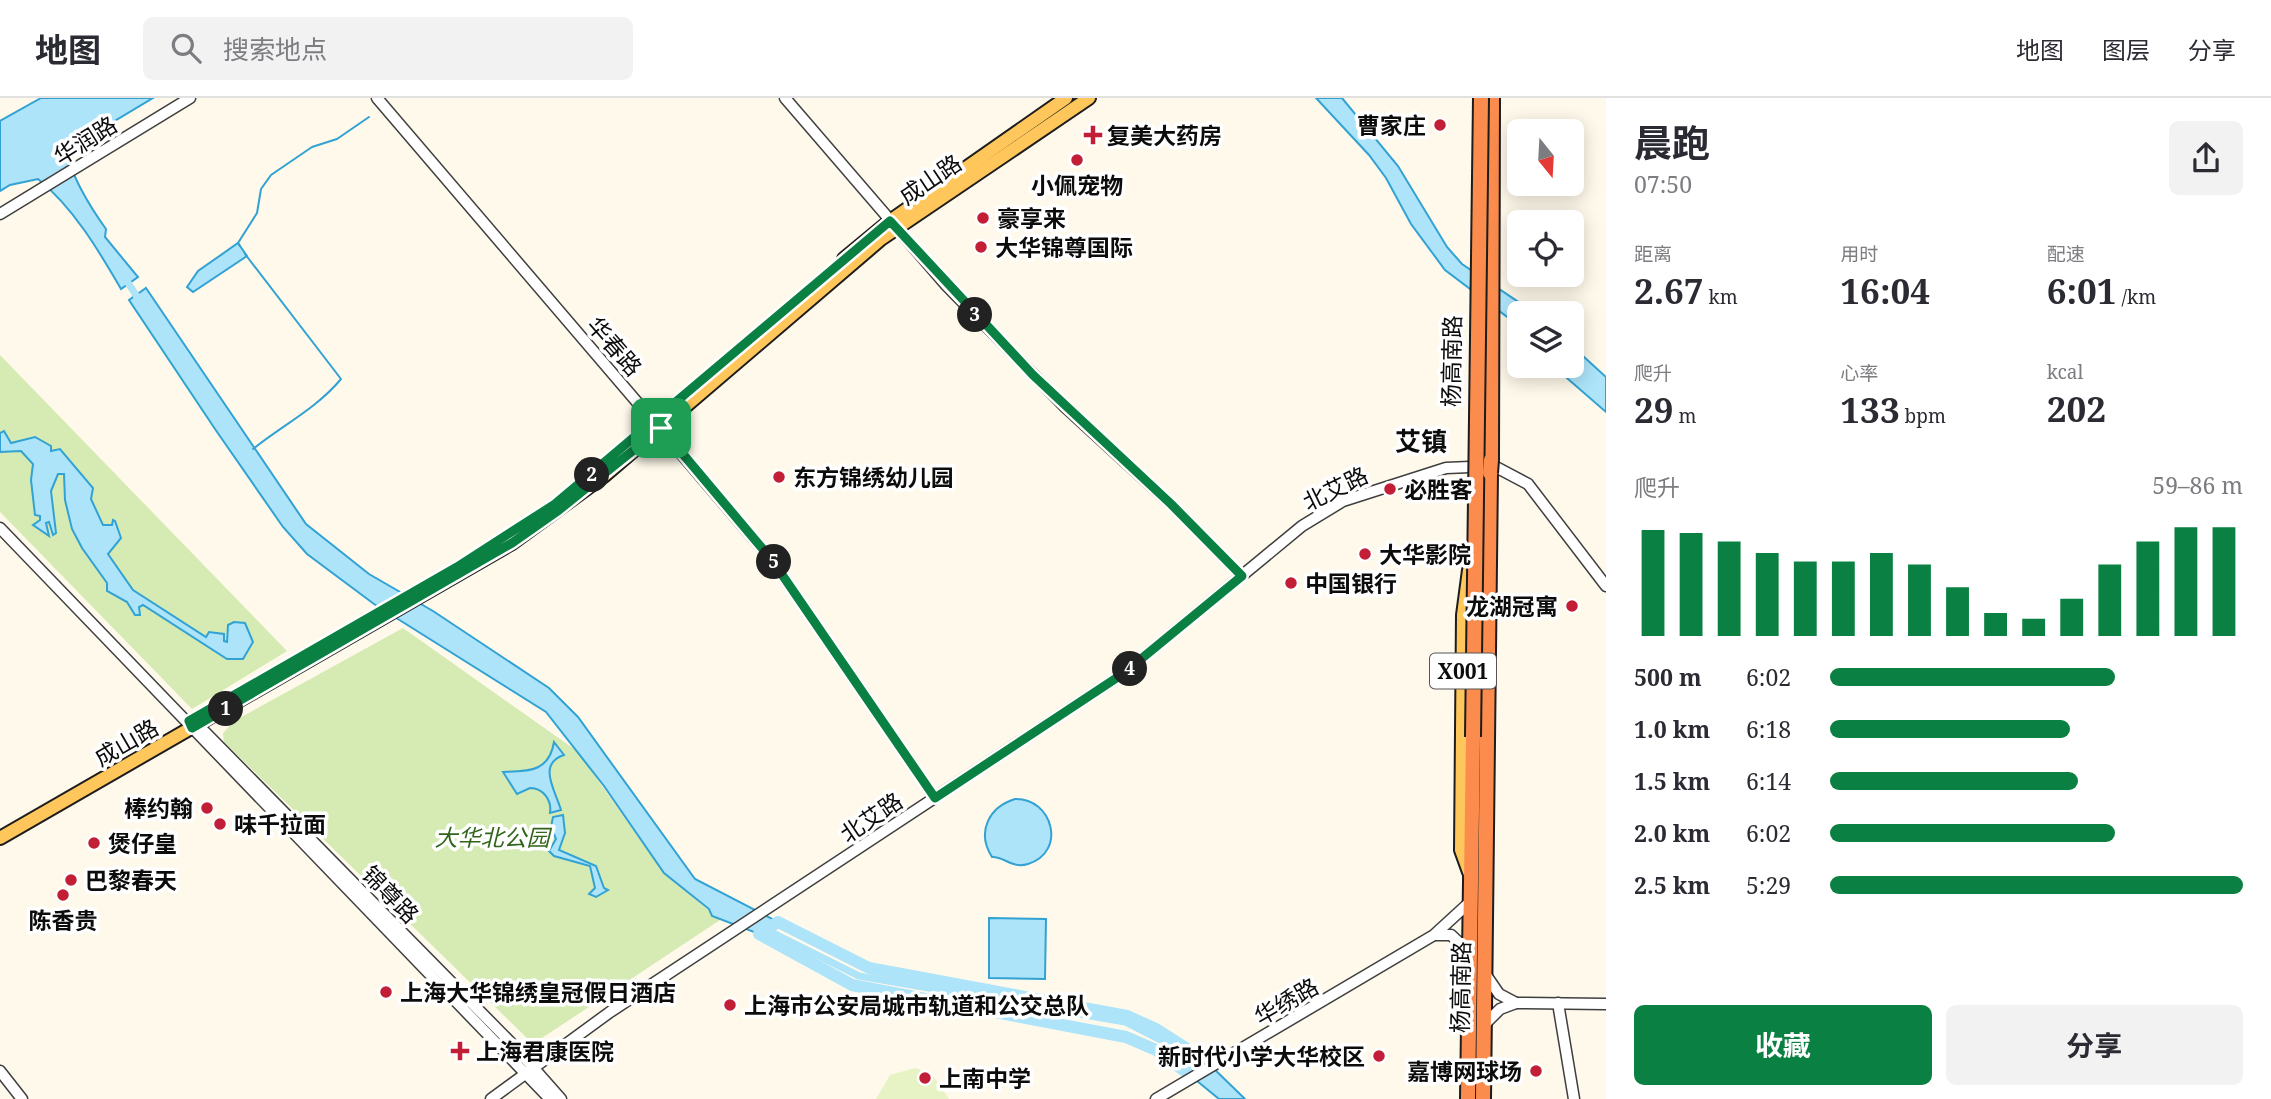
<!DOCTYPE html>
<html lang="zh">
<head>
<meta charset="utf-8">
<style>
  body { margin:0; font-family:"Noto Serif","Noto Sans SC",serif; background:#f2f2f3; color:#2b2b33; height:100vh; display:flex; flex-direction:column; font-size:26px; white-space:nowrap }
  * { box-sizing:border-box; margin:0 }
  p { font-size:23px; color:#7c7c81 }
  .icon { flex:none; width:38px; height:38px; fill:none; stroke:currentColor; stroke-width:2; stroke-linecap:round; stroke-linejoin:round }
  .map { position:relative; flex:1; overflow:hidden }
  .panel { display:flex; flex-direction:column; background:#fff; width:665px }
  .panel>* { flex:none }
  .needle { width:46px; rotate:162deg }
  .buttons { position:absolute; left:1507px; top:21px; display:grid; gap:14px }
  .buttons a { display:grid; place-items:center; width:77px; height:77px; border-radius:10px; background:#fff; box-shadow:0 4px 18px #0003; font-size:35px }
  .pin { position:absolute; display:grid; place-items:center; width:60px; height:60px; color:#fff; margin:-30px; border-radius:14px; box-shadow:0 4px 10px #0006 }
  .km { position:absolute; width:35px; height:35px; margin:-18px; border-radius:50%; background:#222; color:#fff; font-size:19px; line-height:35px; text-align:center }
  .round { display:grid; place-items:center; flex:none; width:74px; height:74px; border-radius:10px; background:#f2f2f3 }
  .headline { display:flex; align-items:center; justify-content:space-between; height:119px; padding:0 28px }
  h1 { font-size:38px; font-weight:700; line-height:52px }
  .metrics { display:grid; grid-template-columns:repeat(3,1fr); gap:10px; height:119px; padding:7px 28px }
  .metrics div { display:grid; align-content:center }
  .metrics b { font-size:35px; font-weight:700 }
  .metrics small { font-size:19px; font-weight:400 }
  .metrics p { font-size:19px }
  .chart { height:196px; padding:14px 28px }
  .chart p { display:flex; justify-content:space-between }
  .chart svg { width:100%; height:126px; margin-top:7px; stroke:#0b8043; stroke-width:6 }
  .cta { display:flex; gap:14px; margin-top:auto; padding:14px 28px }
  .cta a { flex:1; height:80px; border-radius:10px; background:#0b8043; color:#fff; font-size:28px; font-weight:700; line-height:80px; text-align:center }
  .cta a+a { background:#f2f2f3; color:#2b2b33 }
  ul { padding:0 28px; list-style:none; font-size:23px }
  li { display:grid; grid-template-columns:112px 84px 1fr; align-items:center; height:52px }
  li i { height:18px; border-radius:9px; background:#0b8043 }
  header { display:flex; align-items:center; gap:42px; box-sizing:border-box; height:98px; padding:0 35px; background:#fff; border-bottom:2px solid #e1e1e2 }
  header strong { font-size:33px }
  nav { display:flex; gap:38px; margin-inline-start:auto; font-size:24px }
  .search { width:490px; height:63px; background:#f2f2f3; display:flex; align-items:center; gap:18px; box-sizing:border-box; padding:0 24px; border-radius:10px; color:#7c7c81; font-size:26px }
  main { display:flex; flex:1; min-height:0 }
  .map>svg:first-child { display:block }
  .green { fill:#d5ebb3 }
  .pitch { fill:#e7f2c5 }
  .water { fill:#ade4f9; stroke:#31a2d3; stroke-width:2 }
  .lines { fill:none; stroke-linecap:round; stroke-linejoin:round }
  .stream { stroke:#31a2d3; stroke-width:2 }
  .canal { stroke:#ade4f9; stroke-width:7 }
  .river { stroke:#ade4f9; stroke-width:12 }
  .minor-casing { stroke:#3f3f3f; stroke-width:13 }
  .major-casing { stroke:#1d1d1d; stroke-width:16 }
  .highway-casing { stroke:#1d1d1d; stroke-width:18 }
  .minor { stroke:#fff; stroke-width:10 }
  .major { stroke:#ffc75b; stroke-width:12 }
  .highway { stroke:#fb8c4d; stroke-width:14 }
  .highway-bridge-casing { stroke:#1d1d1d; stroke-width:18; stroke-linecap:butt }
  .highway-bridge { stroke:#fb8c4d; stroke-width:14 }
  .route-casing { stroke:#fff; stroke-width:14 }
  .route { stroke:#0b8043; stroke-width:9 }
  .poi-dot { fill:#c21e35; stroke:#fff; stroke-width:2.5 }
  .labels { text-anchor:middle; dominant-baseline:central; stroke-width:7; stroke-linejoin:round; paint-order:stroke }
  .shield { fill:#fff; stroke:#555; stroke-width:2 }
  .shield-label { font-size:21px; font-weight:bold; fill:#0c0c0c }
  .poi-label { font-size:23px; font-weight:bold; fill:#0c0c0c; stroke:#fff; text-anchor:start }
  .street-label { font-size:23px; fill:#0c0c0c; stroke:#fff }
  .park-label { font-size:23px; font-style:italic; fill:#31661a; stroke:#fff }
  .quarter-label { font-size:26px; font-weight:bold; fill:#0c0c0c; stroke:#fff }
</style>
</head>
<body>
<header>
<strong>地图</strong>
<div class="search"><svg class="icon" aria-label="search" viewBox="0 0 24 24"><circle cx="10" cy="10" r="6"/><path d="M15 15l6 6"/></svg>搜索地点</div>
<nav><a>地图</a><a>图层</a><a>分享</a></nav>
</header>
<main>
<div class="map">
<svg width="1606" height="1001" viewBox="0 0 1606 1001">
  <rect width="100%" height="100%" fill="#fff9eb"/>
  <g class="green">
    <path d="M0,257L287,553L192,611L0,414Z"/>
    <path d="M403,530L577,653L664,775L720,822L533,946L224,644L223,635L234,623Z"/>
  </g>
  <path class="pitch" d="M915,970L931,975L949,1001H876L890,977Z"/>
  <g class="water">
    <path d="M41,0H153L68,51C67,73 93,113 106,131L105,139L138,179L121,191C99,153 73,109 38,81L10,87L0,93V23Z"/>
    <path d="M1316,0H1342L1398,68L1447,149L1462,166L1535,215H1519V233L1515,225L1445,172L1411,126L1386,80L1369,57Z"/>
    <path d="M238,145L247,158L193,194L187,189L198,173Z"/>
    <path d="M146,190L306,426L369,476L433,513L549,590L578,619L695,781L778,824L759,836L712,818L709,811L664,775L604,688L546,614L374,506L307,456L283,429L215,331L129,202Z"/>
    <path d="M1572,248L1606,279V314L1553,268H1572Z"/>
    <path d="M4,333L11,345L35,339L51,348V353L60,351L93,390L91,401L103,427H112L113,422L115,423L121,440L108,456L133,492L206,539L209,534L224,536V543L227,544L228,527L234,524L245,525L253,544L243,561H227L143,507L139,509L140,517H135L127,504L107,493V485L82,450L72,431L65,402L64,376H58L51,393L56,435L53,437L49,424L46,425L49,438L33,427L40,422V418L35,417L31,382L33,366L21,353L0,354V335Z"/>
    <path d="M554,644L564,657C537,666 555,692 561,712L550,715C552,702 543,690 530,690L517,696L503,674C529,673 549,674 554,644Z"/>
    <path d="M1015,701C1053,700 1067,754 1028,766C1011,771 1004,758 992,759C976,734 989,709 1015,701Z"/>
    <path d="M563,717L565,735L559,752L596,768L604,790L608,792L596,799L589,796L595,790L590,768L554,758L549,753L556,741L551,729L553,719Z"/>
    <path d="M989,820L1046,821L1045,881L989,880Z"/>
    <path d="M1206,963L1245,1001H1219L1186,974Z"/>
  </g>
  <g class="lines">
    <g class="stream">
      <path d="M240,148L238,145L257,115L261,91L271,77L312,49L337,41L369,19"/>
      <path d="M245,156L341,281C317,310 283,327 253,351"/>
    </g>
    <g class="canal">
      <path d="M125,180L141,205"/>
      <path d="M759,828L859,878L1125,924L1168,946L1203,973"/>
    </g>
    <path class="river" d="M778,824L869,870L1127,918L1156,931L1206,963L1186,974L1156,952L1126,939L852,887L759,836Z"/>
    <defs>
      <g id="minor">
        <path d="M377,0L772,462L935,700"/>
        <path d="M785,0L946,187L1065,309L1171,406L1242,478"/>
        <path d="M0,116L190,0"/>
        <path d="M0,430L550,1001"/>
        <path d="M193,624L198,627L516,950L561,1001"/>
        <path d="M1435,837H1451L1470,855"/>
        <path d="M1486,877L1499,896L1516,905"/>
        <path d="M1558,905L1574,1001"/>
        <path d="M1482,929L1500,911L1516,905L1606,906"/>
        <path d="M0,973L22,1001"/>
        <path d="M491,1001L610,914L1124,575L1302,428L1343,403L1446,370L1494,368L1528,386L1606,488"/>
        <path d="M1156,1001L1434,837L1470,804"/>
      </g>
      <g id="major">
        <path d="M844,161L890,123L1066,0"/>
        <path d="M1469,472L1463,517L1461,752L1469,774"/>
        <path d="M0,740L512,445L605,377L881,141L1089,0"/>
      </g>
      <g id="highway">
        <path d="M1491,362L1492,0"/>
        <path d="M1468,1001L1473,639"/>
        <path d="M1483,1001L1490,375"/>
      </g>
    </defs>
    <use href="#minor" class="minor-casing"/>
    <use href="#major" class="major-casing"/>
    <use href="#highway" class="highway-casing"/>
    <use href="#minor" class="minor"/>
    <use href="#major" class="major"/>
    <use href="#highway" class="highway"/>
    <defs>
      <g id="highway-bridge">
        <path d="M1490,375L1491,362"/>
        <path d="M1473,639L1481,0"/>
      </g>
    </defs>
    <use href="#highway-bridge" class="highway-bridge-casing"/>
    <use href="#highway-bridge" class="highway-bridge"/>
  </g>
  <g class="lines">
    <defs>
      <path id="route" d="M890,123L1033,277L1171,406L1242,478L1124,575L935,700L772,462L661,330L559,412L512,445L192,630L189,623L457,469L555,406Z"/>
    </defs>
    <use href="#route" class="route-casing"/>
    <use href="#route" class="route"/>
  </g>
  <g class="poi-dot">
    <circle cx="1440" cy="27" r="7"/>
    <path d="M1089.5 26.5h7v7h7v7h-7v7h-7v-7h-7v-7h7z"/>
    <circle cx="1077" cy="62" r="7"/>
    <circle cx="983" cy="120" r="7"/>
    <circle cx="981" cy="149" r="7"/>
    <circle cx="779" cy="379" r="7"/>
    <circle cx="1390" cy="391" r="7"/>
    <circle cx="1365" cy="456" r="7"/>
    <circle cx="1291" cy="485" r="7"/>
    <circle cx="1572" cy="508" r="7"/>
    <circle cx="207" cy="710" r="7"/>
    <circle cx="220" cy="726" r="7"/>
    <circle cx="94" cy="745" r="7"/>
    <circle cx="71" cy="782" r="7"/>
    <circle cx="63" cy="797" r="7"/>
    <circle cx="386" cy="894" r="7"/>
    <circle cx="730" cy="907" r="7"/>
    <path d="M456.5 942.5h7v7h7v7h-7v7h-7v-7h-7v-7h7z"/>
    <circle cx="1379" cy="958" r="7"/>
    <circle cx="1536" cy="973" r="7"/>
    <circle cx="925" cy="980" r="7"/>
  </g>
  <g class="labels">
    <rect class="shield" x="1430" y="555.5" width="66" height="35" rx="5"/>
    <g class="shield-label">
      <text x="1463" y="573">X001</text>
    </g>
    <g class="poi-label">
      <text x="1426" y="27" text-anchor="end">曹家庄</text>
      <text x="1107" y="37">复美大药房</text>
      <text x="1077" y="87" text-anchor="middle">小佩宠物</text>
      <text x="997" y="120">豪享来</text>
      <text x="995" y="149">大华锦尊国际</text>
      <text x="793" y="379">东方锦绣幼儿园</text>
      <text x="1404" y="391">必胜客</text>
      <text x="1379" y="456">大华影院</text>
      <text x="1305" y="485">中国银行</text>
      <text x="1558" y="508" text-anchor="end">龙湖冠寓</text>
      <text x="193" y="710" text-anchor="end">棒约翰</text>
      <text x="234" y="726">味千拉面</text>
      <text x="108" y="745">煲仔皇</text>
      <text x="85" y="782">巴黎春天</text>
      <text x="63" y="822" text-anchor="middle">陈香贵</text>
      <text x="400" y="894">上海大华锦绣皇冠假日酒店</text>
      <text x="744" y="907">上海市公安局城市轨道和公交总队</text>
      <text x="476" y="953">上海君康医院</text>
      <text x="1365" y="958" text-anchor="end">新时代小学大华校区</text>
      <text x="1522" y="973" text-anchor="end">嘉博网球场</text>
      <text x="939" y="980">上南中学</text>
    </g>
    <g class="street-label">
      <text transform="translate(85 42) rotate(-32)">华润路</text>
      <text transform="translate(930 81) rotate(-34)">成山路</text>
      <text transform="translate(615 248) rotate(49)">华春路</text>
      <text transform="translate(1451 263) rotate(-89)">杨高南路</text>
      <text transform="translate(1335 390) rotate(-26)">北艾路</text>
      <text transform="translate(126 644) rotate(-30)">成山路</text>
      <text transform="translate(871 719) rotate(-34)">北艾路</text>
      <text transform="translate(391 796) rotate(46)">锦尊路</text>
      <text transform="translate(1460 889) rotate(-89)">杨高南路</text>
      <text transform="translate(1286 903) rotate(-30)">华绣路</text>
    </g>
    <g class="park-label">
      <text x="492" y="739">大华北公园</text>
    </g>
    <g class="quarter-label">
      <text x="1421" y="343">艾镇</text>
    </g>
  </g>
</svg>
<div class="buttons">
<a><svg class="needle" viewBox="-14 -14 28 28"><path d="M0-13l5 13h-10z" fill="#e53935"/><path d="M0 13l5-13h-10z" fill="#7c7c81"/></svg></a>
<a><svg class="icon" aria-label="locate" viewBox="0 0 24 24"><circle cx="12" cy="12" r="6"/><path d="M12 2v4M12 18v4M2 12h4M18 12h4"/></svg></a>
<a><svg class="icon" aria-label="layers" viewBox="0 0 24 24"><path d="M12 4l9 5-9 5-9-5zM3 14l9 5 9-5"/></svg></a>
</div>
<div class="pin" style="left:661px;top:330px;background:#1e9e55"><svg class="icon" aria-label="arrive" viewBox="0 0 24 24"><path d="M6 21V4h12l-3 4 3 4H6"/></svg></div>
<b class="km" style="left:226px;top:611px">1</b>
<b class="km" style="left:592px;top:377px">2</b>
<b class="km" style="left:975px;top:217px">3</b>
<b class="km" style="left:1130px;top:571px">4</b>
<b class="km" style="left:774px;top:464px">5</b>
</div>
<section class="panel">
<div class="headline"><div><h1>晨跑</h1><p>07:50</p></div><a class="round"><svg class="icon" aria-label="share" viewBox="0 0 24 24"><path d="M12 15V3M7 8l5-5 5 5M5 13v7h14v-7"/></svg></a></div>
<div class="metrics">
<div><p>距离</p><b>2.67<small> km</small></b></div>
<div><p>用时</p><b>16:04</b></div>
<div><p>配速</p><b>6:01<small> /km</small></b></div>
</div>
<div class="metrics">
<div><p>爬升</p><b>29<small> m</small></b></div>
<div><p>心率</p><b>133<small> bpm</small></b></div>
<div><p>kcal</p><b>202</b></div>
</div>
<div class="chart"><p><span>爬升</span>59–86 m</p>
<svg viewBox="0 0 160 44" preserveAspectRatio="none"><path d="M5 44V7M15 44V8M25 44V11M35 44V15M45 44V18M55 44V18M65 44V15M75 44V19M85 44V27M95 44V36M105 44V38M115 44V31M125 44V19M135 44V11M145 44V6M155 44V6"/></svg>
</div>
<ul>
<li><b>500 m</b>6:02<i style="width:69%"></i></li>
<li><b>1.0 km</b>6:18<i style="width:58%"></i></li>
<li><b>1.5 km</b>6:14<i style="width:60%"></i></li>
<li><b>2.0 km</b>6:02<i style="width:69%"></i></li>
<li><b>2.5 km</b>5:29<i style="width:100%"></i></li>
</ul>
<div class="cta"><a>收藏</a><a>分享</a></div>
</section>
</main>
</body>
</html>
